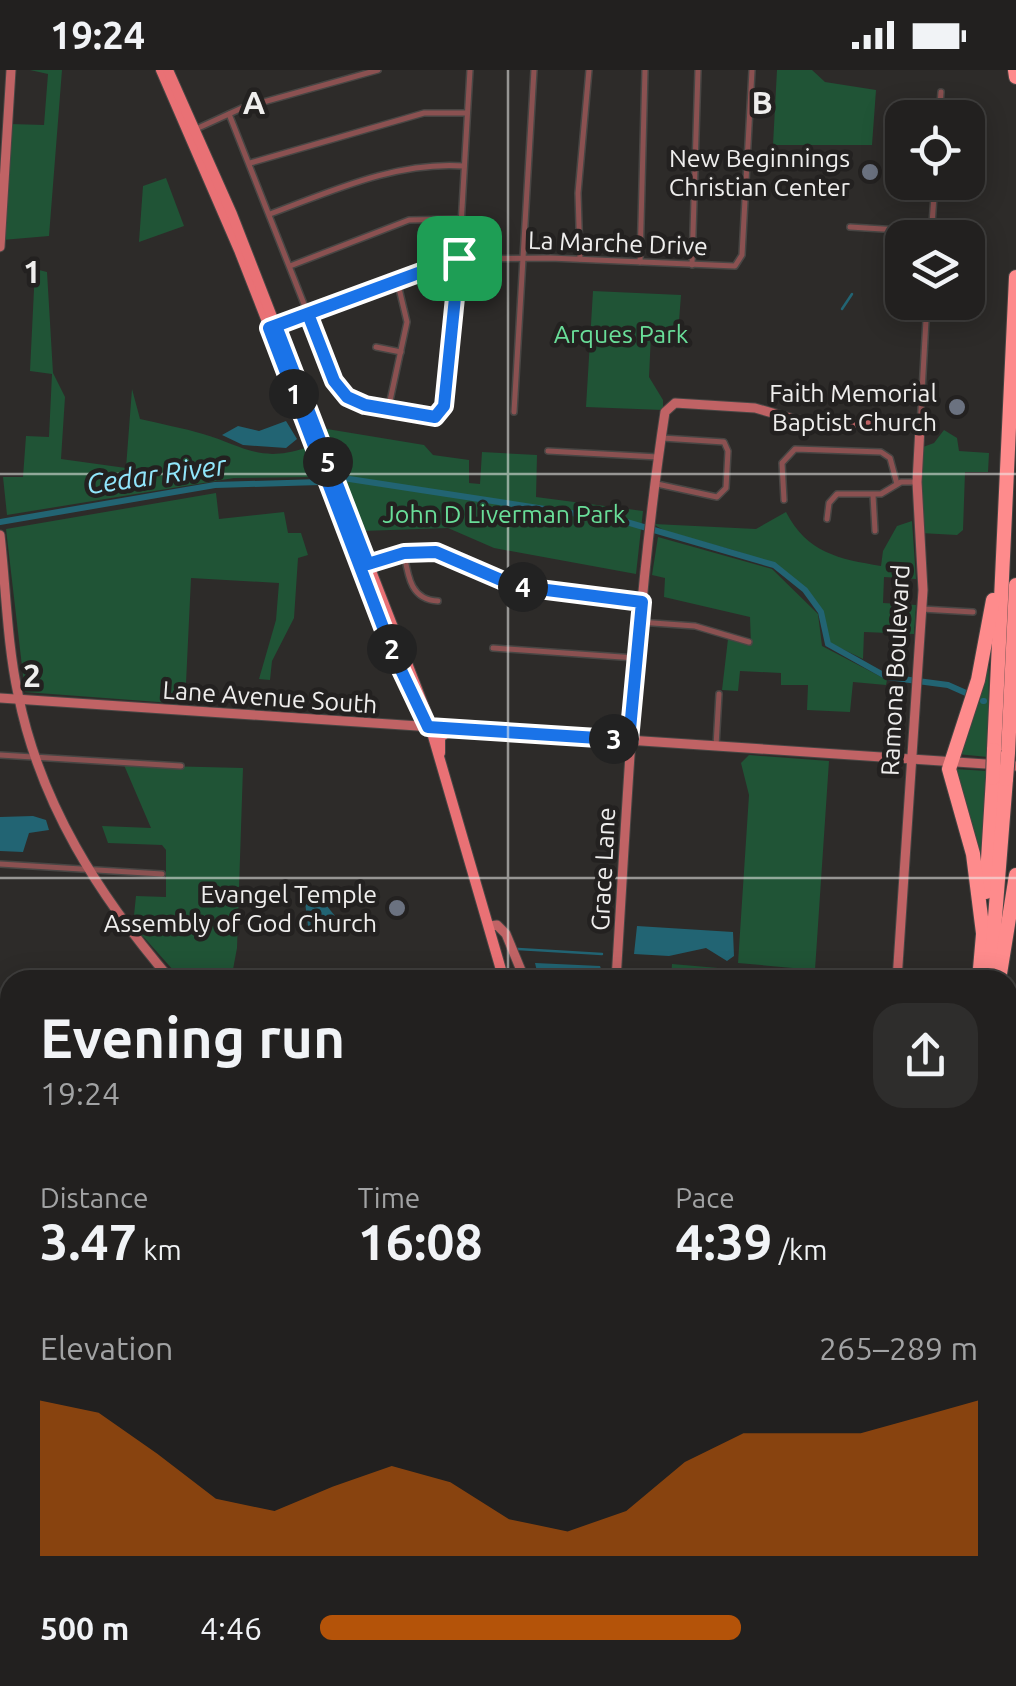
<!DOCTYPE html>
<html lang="en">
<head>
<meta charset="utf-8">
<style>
  body { margin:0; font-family:Ubuntu,sans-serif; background:#2e2d2c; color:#f1f3f6; height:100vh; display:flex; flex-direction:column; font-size:38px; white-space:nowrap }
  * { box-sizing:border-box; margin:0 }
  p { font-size:32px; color:#a2a3a4 }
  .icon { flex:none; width:55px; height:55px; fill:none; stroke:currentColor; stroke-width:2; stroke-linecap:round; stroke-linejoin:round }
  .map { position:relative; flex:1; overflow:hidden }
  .sheet { position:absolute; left:0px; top:900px; width:1018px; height:718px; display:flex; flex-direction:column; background:#22201f; border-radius:30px 30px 0 0; box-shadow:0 5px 25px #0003,0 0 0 2px #3f3e3d }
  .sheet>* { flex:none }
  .tools { position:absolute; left:885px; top:30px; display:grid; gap:20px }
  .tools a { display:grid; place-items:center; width:100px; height:100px; border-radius:20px; background:#22201f; box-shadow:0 5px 25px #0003,0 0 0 2px #3f3e3d; font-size:50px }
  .pin { position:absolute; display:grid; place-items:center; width:85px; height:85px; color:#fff; margin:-42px; border-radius:20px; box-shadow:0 5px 15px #0006 }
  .km { position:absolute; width:50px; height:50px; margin:-25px; border-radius:50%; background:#222; color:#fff; font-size:28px; line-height:50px; text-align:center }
  .round { display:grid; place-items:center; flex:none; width:105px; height:105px; border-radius:30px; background:#2e2d2c }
  .headline { display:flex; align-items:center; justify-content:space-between; height:170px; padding:0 40px }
  h1 { font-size:55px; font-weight:600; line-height:75px }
  .figures { display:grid; grid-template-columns:repeat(3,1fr); gap:15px; height:170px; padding:10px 40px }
  .figures div { display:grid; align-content:center }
  .figures b { font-size:50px; font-weight:600 }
  .figures small { font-size:28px; font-weight:400 }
  .figures p { font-size:28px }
  .chart { height:280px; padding:20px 40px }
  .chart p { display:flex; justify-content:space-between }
  .chart svg { width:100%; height:180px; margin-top:10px; fill:#b45309; opacity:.7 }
  ul { padding:0 40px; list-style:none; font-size:32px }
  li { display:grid; grid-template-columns:160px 120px 1fr; align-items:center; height:75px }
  li i { height:25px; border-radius:12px; background:#b45309 }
  .status { display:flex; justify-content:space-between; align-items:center; height:70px; padding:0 50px; background:#22201f; direction:ltr }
  .status svg { height:28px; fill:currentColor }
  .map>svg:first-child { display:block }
  .green { fill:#205436 }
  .water { fill:#226473 }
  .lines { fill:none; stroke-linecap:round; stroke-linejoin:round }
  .stream { stroke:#226473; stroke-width:2.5 }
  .river { stroke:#226473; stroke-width:6 }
  .street-casing { stroke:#484644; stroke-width:8 }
  .secondary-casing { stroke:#484644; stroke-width:11 }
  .primary-casing { stroke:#484644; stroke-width:12 }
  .highway-casing { stroke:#484644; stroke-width:16 }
  .street { stroke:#8b5151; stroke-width:5 }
  .secondary { stroke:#c06365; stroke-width:9 }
  .primary { stroke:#e97175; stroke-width:10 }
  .highway { stroke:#fe8b8c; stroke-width:14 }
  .highway-bridge-casing { stroke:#484644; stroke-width:16; stroke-linecap:butt }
  .highway-bridge { stroke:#fe8b8c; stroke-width:14 }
  .route-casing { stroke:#fff; stroke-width:20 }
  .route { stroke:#1a73e8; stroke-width:12 }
  .grid { fill:none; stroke:#efeeed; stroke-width:2.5; stroke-opacity:0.55 }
  .worship-dot { fill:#6b7280; stroke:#232120; stroke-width:4 }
  .labels { text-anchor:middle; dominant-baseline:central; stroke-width:9; stroke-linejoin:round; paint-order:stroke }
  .poi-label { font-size:25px; fill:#efeeed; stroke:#232120; text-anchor:end }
  .street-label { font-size:25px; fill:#efeeed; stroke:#232120 }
  .park-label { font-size:25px; fill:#69de99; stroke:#232120 }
  .water-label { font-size:28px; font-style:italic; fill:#91e6fb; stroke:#232120 }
  .grid-label { font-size:32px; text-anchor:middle; font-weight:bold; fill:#efeeed; stroke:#232120; stroke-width:9; stroke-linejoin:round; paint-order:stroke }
</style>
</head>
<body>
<div class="status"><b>19:24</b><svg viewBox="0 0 49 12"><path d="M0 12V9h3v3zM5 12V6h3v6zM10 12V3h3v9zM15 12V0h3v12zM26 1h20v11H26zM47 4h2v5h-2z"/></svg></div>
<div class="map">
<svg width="1016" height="1616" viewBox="0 0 1016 1616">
  <rect width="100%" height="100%" fill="#2d2b29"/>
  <g class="green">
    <path d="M30,0H62L49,166L2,170L10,54L44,55L48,4Z"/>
    <path d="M777,0H812L825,12L876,20L872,75H773Z"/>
    <path d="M166,108L184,156L139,172L143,116Z"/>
    <path d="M35,199L47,202L53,303L65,327L61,389L126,398L132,319L140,349C161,354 183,358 203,364C244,376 259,393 305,378L312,407L234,408L7,445L3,407H23L26,366L49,367L52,304L30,301Z"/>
    <path d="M593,221L681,225L678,264H651L649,307L663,330V340L586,337Z"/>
    <path d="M321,358L424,375L433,385L469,390V413L480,414L482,382L537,385L536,427L643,441L636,504L494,478L448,458L362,461Z"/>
    <path d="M944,360L957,368L959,381L989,383L988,402H965L963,460L957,465L920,463L923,377L934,373Z"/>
    <path d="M216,423L219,449L284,442L288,463H301L308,485L298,488L294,548L272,591L270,610L259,609L276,550L279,513L191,508L185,634L25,622L6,459Z"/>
    <path d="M786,442C807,483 839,489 881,496L883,481L897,456L912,451L916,509L884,507L883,533L916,535L914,564L864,562L863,589L830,573C811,494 759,488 690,468C678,464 663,462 654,454L756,459Z"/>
    <path d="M658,467L772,499L818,544L822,576L887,610L886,615L853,612L850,642L807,640L808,615H781V603L740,601L738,621L722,620L728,569L751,576L750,547L664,527L665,508L652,505Z"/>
    <path d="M989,580L988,687L957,684Z"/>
    <path d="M749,685L829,691L815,900L738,893L749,725L741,693Z"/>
    <path d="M124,695L243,698L237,878L231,910H182L133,855L136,826L166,827V780L162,775L108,773L102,756L151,758Z"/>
    <path d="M954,699L987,701L981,819Z"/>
    <path d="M672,894L799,905L806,910H671Z"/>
  </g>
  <g class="water">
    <path d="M286,351L297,369L286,378L243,375L222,365L238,356L259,361Z"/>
    <path d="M33,746L46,750L49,760L29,763L23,782L0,781V747Z"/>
    <path d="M303,816L314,820L335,846L334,862L308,856Z"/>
    <path d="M637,856L733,862L734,886L727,891L706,878L669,886L634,884Z"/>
    <path d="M535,893L600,896L605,910H539Z"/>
  </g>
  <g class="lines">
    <g class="stream">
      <path d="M842,239L852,224"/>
      <path d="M518,879L602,884"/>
      <path d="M850,908L872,910"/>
    </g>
    <g class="river">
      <path d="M343,408L623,451L774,495L805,520L821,542L828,574L887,607L948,615L966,623"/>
      <path d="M0,452L215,415L320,412"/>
      <path d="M983,631H984"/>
    </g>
    <defs>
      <g id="street">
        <path d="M229,44L336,315L359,333L431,349L444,335L455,259L470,0"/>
        <path d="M939,48L941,22"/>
        <path d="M196,59L242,38L378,0"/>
        <path d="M250,93L424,43H467"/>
        <path d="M270,144C332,121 397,91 464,96"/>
        <path d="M850,157L932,162"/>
        <path d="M931,168L935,112"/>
        <path d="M580,189L578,123L589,0"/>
        <path d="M640,192L645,0"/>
        <path d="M692,195L698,0"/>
        <path d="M290,196L409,150L461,149"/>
        <path d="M275,256L452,189L550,188L735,196L742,185L752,0"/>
        <path d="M376,277L401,282"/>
        <path d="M388,340L407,252L397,210"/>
        <path d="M514,342L534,0"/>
        <path d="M920,357L927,232"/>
        <path d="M548,381L658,387"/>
        <path d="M657,414L717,427L726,418L728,381L724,372L662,368"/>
        <path d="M873,425L875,461"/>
        <path d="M784,430L782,393L795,379L881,382L890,388L897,414"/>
        <path d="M827,449L829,433L837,424H881L901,412H917"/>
        <path d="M404,483C408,507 411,530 438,531"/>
        <path d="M369,493L404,483H436L515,516L642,532"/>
        <path d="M922,539L973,542"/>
        <path d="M639,552L695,556L749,572"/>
        <path d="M493,578L636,588"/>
        <path d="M716,676L719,624"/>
        <path d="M0,685L181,696"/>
        <path d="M0,794L162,804"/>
        <path d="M1008,1026H1016"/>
        <path d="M1008,1073H1016"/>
        <path d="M0,1076H10"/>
        <path d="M0,1123H10"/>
        <path d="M0,1166L10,1167"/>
        <path d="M0,1211L10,1212"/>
        <path d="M1008,1248L1016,1249"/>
        <path d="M0,1257H10"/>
        <path d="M0,1351H10"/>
        <path d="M1008,1353L1016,1363"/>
        <path d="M0,1548H10"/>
        <path d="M1008,1585H1009"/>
        <path d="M30,1616L31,1608"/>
        <path d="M51,1616L52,1608"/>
        <path d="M85,1616L86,1608"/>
        <path d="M144,1616L145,1608"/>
        <path d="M297,1616V1608"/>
        <path d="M406,1616L407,1608"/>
        <path d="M452,1616L453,1608"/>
        <path d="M499,1616V1608"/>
      </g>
      <g id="secondary">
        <path d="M0,177L11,0"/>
        <path d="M0,465C6,518 7,573 18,624C40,734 99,826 171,910"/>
        <path d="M0,628L1016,696"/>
        <path d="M490,856L497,855L506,864L525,910"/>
        <path d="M616,910C628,720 636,531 665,342L675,333L755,338L797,350L920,357L917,412L923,520L897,910"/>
        <path d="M1008,1137L1016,1138"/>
        <path d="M0,1302L10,1303"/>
        <path d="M815,1608L819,1616"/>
        <path d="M181,1616L182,1608"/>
        <path d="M850,1616V1608"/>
      </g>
      <g id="primary">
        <path d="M161,0L239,180L424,652"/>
        <path d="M168,0L232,144L426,642L504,910"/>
        <path d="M440,683V667L452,659"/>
        <path d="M548,1616V1608"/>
      </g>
      <g id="highway">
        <path d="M1015,0L1016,7"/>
        <path d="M994,680L1016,207"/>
        <path d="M1008,683L1016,515"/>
        <path d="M986,822L993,708"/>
        <path d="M983,863L973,784L949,699L978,610L993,530"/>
        <path d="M979,910L984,853"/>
        <path d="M990,910L1006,709"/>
        <path d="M999,910L1016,805"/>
        <path d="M1008,1393L1016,1420"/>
        <path d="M1008,1440L1016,1470"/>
      </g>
    </defs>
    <use href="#street" class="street-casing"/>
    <use href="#secondary" class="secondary-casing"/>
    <use href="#primary" class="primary-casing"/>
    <use href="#highway" class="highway-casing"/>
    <use href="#street" class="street"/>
    <use href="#secondary" class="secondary"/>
    <use href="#primary" class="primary"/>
    <use href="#highway" class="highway"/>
    <defs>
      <g id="highway-bridge">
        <path d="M993,708L994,680"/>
        <path d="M1006,709L1008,683"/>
      </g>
    </defs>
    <use href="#highway-bridge" class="highway-bridge-casing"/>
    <use href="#highway-bridge" class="highway-bridge"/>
  </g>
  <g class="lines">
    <defs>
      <path id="route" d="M459,188L269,258L392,581L428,657L629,670L642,532L515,516L436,482L404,483L368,494L276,256L308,244L334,311L347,327L365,335L435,347L444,336L459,188"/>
    </defs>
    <use href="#route" class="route-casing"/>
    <use href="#route" class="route"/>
  </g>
  <path class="grid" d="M508,0V910M0,404H1016M0,808H1016M0,1212H10M1008,1212H1016M508,1608V1616"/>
  <g class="worship-dot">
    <circle cx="870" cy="102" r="10"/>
    <circle cx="957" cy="337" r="10"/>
    <circle cx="397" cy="838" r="10"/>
  </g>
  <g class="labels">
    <g class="poi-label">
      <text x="850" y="88">New Beginnings<tspan x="850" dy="29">Christian Center</tspan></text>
      <text x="937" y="323">Faith Memorial<tspan x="937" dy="29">Baptist Church</tspan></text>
      <text x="377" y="824">Evangel Temple<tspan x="377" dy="29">Assembly of God Church</tspan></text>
    </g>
    <g class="street-label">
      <text transform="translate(618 173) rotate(2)">La Marche Drive</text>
      <text transform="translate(895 600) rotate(-87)">Ramona Boulevard</text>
      <text transform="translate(270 627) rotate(4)">Lane Avenue South</text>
      <text transform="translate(603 799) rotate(-87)">Grace Lane</text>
    </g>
    <g class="park-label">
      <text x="621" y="264">Arques Park</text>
      <text x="504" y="444">John D Liverman Park</text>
    </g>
    <g class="water-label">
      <text transform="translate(156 404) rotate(-8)">Cedar River</text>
    </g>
  </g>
  <g class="grid-label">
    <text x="254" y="44">A</text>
    <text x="762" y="44">B</text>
    <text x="32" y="213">1</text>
    <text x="32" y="617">2</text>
  </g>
</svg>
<div class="tools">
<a><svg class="icon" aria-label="locate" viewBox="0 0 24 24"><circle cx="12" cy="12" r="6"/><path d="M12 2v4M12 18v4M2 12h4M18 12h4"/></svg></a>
<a><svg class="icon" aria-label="layers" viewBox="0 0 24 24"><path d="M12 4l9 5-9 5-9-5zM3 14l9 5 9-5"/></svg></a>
</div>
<div class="pin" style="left:459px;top:188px;background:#1e9e55"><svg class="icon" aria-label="arrive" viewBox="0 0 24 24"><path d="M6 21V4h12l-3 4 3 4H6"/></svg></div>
<b class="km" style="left:294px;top:324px">1</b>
<b class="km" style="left:392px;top:579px">2</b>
<b class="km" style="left:614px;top:669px">3</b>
<b class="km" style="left:523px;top:517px">4</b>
<b class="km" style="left:328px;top:392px">5</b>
<section class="sheet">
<div class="headline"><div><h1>Evening run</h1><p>19:24</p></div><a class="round"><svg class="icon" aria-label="share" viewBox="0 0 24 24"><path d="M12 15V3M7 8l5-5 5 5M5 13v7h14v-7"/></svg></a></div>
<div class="figures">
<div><p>Distance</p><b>3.47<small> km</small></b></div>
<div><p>Time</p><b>16:08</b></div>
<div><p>Pace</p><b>4:39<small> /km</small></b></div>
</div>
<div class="chart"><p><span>Elevation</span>265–289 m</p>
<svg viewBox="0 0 160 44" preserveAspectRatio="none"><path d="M0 44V6L10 9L20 19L30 30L40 33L50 27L60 22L70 26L80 35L90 38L100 33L110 21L120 14L130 14L140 14L150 10L160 6V44z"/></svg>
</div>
<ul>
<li><b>500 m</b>4:46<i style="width:64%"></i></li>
</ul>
</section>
</div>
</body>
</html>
